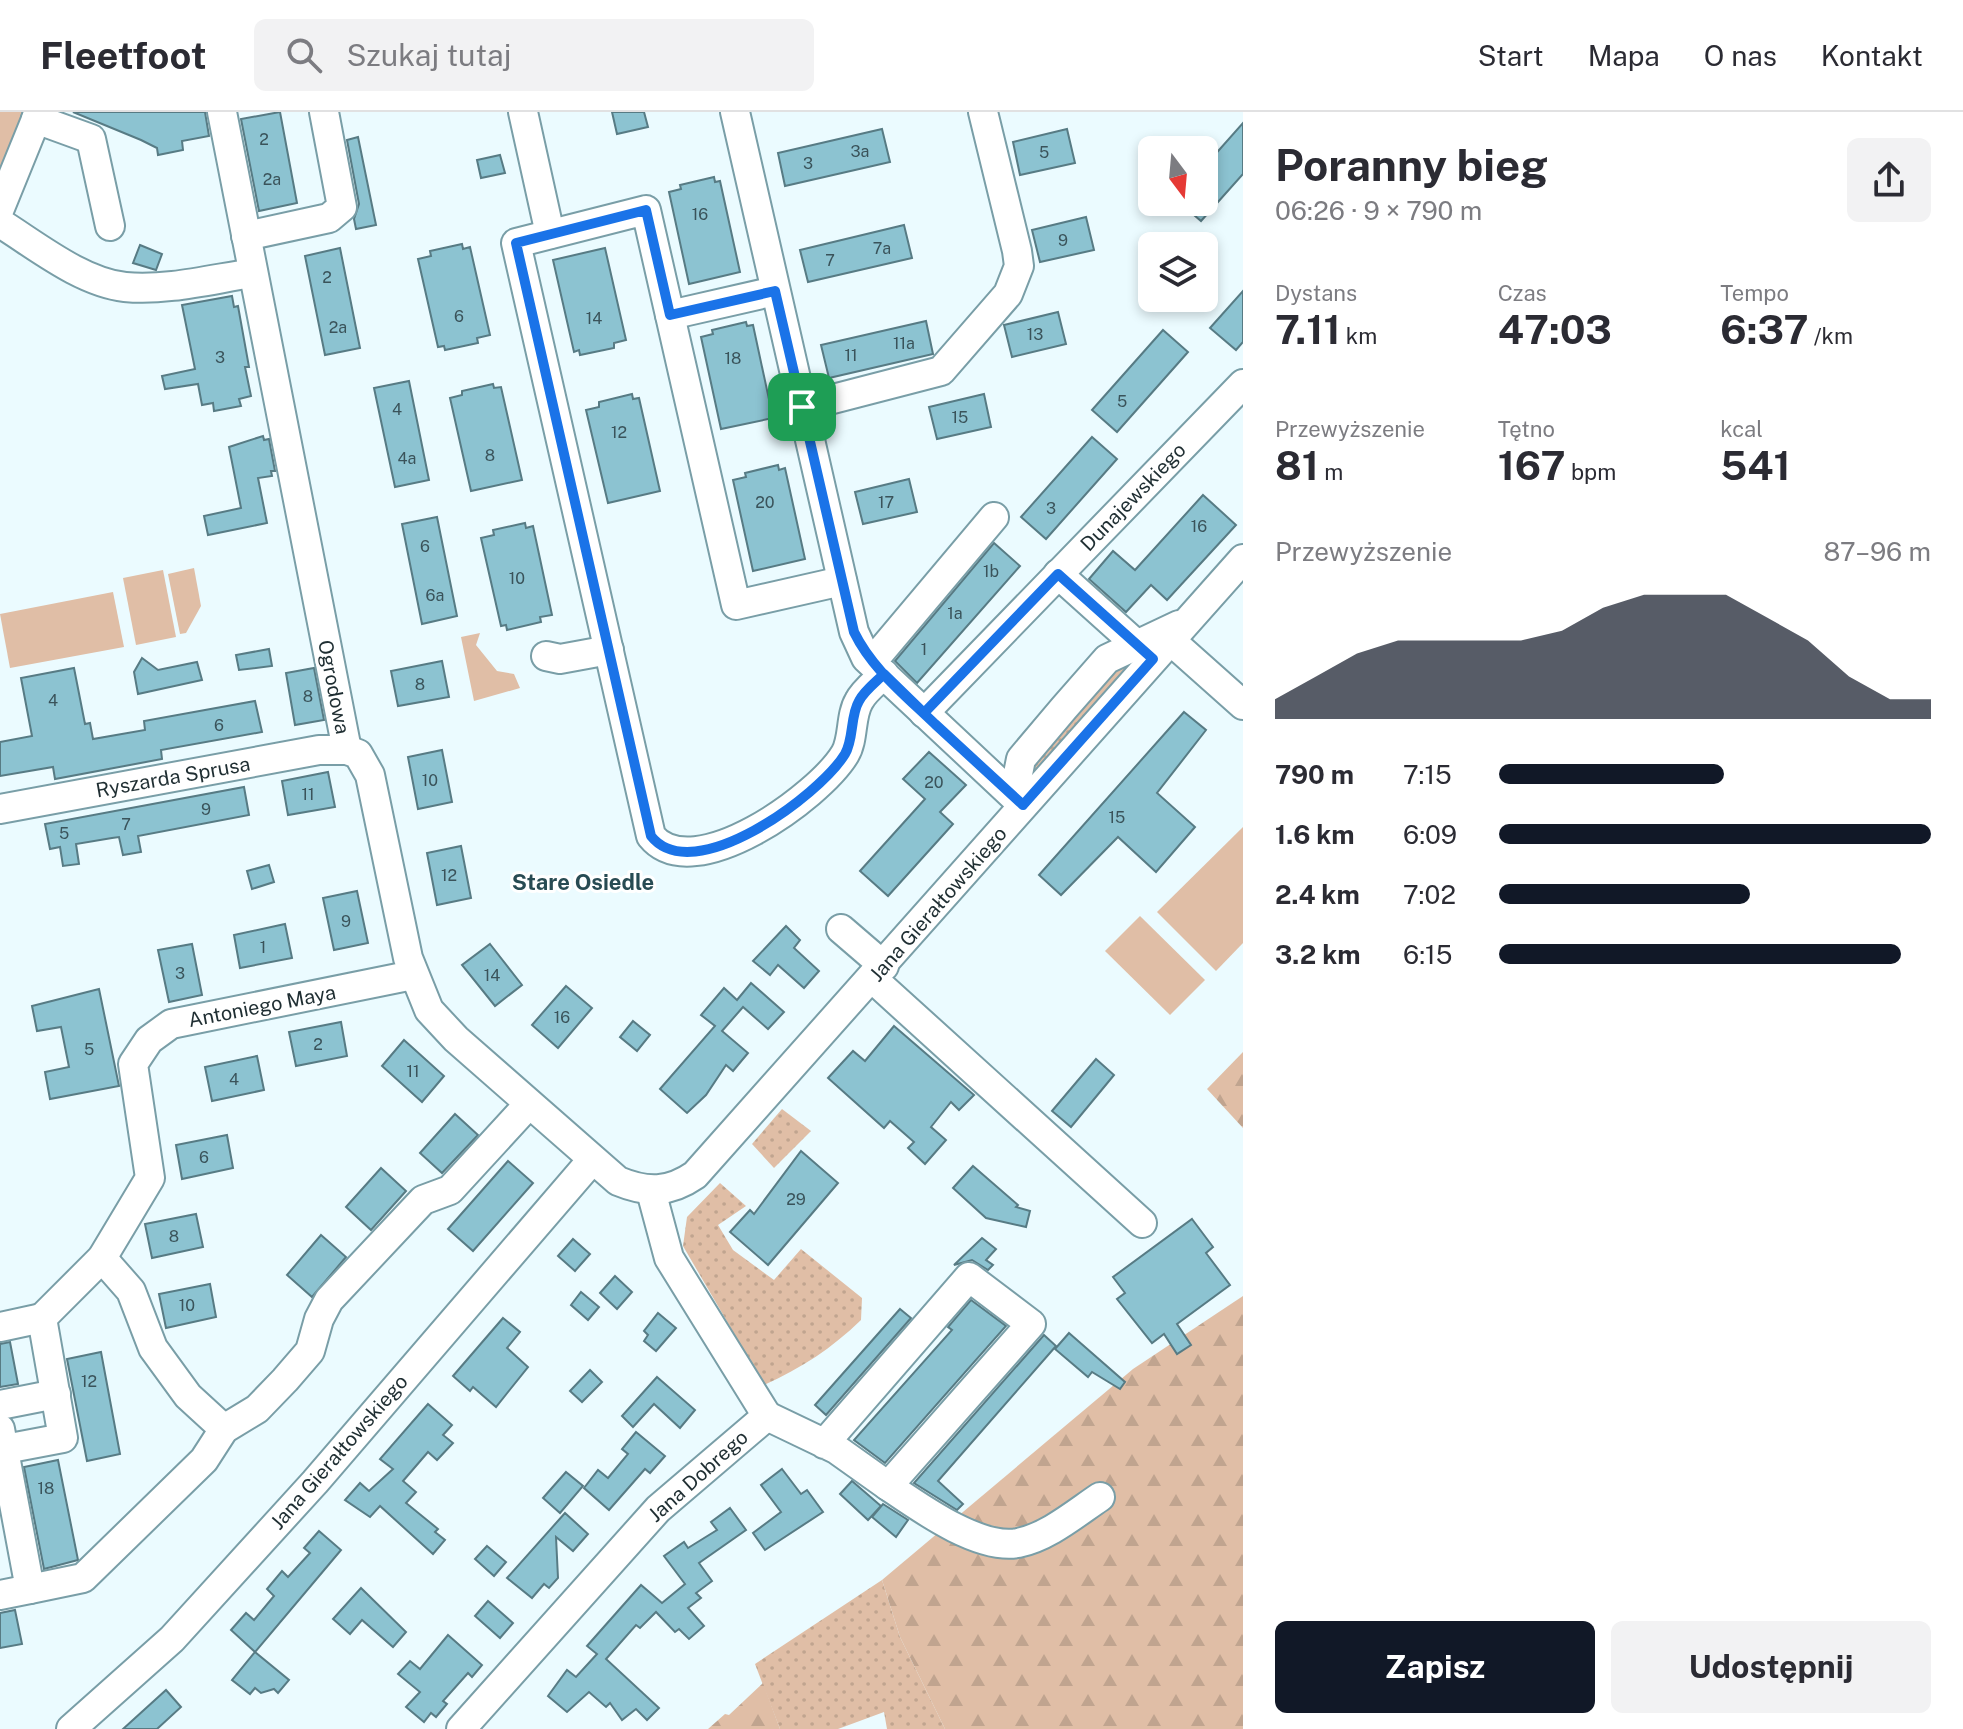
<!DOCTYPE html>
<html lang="pl">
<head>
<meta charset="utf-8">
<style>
  body { margin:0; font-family:"Public Sans",sans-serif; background:#f2f2f3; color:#2b2b33; height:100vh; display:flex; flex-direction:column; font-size:30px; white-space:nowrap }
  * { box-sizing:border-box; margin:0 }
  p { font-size:26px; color:#7c7c81 }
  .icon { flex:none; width:44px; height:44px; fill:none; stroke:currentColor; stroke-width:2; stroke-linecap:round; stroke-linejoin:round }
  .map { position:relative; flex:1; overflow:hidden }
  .sheet { display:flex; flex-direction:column; background:#fff; width:720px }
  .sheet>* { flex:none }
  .needle { width:52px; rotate:164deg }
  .fabs { position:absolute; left:1138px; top:24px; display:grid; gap:16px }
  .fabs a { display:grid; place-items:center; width:80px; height:80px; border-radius:12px; background:#fff; box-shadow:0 4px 12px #0003; font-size:40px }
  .pin { position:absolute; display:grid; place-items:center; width:68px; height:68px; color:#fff; margin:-34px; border-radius:16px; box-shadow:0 4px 12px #0006 }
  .round { display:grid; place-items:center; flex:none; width:84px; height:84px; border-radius:12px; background:#f2f2f3 }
  .overview { display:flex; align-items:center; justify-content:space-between; height:136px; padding:0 32px }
  h1 { font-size:44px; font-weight:700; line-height:60px }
  .stats { display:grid; grid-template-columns:repeat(3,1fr); gap:12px; height:136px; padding:8px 32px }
  .stats div { display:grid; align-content:center }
  .stats b { font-size:40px; font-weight:700 }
  .stats small { font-size:22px; font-weight:400 }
  .stats p { font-size:22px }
  .chart { height:224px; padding:16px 32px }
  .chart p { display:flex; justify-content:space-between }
  .chart svg { width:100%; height:144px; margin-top:8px; fill:#111827; opacity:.7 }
  .cta { display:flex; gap:16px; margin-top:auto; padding:16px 32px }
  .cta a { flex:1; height:92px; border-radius:12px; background:#111827; color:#fff; font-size:32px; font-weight:700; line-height:92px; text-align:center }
  .cta a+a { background:#f2f2f3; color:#2b2b33 }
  ul { padding:0 32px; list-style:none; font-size:26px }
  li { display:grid; grid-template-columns:128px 96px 1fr; align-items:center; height:60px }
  li i { height:20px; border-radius:10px; background:#111827 }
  header { display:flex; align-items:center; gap:48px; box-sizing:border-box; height:112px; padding:0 40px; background:#fff; border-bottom:2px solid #e1e1e2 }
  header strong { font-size:38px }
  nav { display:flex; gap:44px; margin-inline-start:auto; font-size:28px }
  .search { width:560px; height:72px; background:#f2f2f3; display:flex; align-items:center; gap:20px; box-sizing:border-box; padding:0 28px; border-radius:12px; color:#7c7c81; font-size:30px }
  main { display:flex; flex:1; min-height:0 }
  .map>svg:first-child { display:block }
  .grass { fill:url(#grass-dots) }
  .forest { fill:url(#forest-firs) }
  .park { fill:#e0bea6 }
  .building { fill:#8cc3d1; stroke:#577b84; stroke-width:2 }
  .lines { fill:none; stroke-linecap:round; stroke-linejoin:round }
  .minor-casing { stroke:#799ea7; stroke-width:32 }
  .minor { stroke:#fff; stroke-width:28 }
  .route-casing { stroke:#fff; stroke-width:16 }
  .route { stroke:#1a73e8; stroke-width:10 }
  .labels { text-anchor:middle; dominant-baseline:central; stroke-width:6; stroke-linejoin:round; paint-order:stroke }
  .number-label { font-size:16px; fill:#3a535a }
  .street-label { font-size:20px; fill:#1f2e32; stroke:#fff }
  .neighbourhood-label { font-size:22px; font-weight:bold; fill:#284b53; stroke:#fff }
</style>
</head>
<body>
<header>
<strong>Fleetfoot</strong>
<div class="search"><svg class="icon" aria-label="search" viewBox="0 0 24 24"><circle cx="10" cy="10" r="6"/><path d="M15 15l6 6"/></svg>Szukaj tutaj</div>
<nav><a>Start</a><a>Mapa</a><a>O nas</a><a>Kontakt</a></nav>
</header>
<main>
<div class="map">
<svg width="1243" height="1617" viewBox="0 0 1243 1617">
  <defs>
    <pattern id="grass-dots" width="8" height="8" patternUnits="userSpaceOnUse" patternTransform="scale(2)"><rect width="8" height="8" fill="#e0bea6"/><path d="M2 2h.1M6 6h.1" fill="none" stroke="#c0a48f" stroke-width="1.8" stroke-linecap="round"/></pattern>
    <pattern id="forest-firs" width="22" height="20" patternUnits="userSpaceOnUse" patternTransform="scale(2)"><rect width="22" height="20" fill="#e0bea6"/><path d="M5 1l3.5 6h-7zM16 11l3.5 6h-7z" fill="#c0a48f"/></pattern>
  </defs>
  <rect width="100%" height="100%" fill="#ebfbff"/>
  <g class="grass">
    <path d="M1130,547L1131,552L1031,665V648L1115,554Z"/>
    <path d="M782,997L811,1019L774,1056L752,1032Z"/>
    <path d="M720,1071L746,1094L718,1113L733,1138L774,1168L801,1137L862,1186L861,1208C832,1236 802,1256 764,1273L683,1134L687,1105Z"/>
    <path d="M882,1468L900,1525L945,1617H887L884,1600L838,1617H780L755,1552Z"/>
  </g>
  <g class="forest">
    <path d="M1243,940V1016L1207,977Z"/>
    <path d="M1243,1184V1617H945L900,1525L882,1468L1133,1257Z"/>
    <path d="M763,1571L780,1617H708L725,1602L729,1603Z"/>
  </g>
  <g class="park">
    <path d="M0,0H35L0,83Z"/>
    <path d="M194,456L201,494L186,521L180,522L168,462Z"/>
    <path d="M163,458L176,525L136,533L123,466Z"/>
    <path d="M113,480L124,535L10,556L0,502Z"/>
    <path d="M480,521L476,533L497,559L514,562L520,576L474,589L461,525Z"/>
    <path d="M1243,715V831L1216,859L1157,800Z"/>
    <path d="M1140,804L1205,868L1170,903L1105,839Z"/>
  </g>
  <g class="building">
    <path d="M73,0H205L209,24L182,29L183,38L158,43L157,36L141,28Z"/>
    <path d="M280,0L297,91L259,99L241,7Z"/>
    <path d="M612,0H644L648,15L617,22Z"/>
    <path d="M1243,11V62L1201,109L1179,90H1204V55Z"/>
    <path d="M882,17L890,50L785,74L778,41Z"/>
    <path d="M1067,17L1075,51L1020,63L1013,30Z"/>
    <path d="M358,25L376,113L356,117L354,107L359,92L347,28Z"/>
    <path d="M500,43L505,61L481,66L477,48Z"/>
    <path d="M714,65L715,70L720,69L740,160L689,172L669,80L681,77L680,73Z"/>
    <path d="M1086,105L1094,138L1040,150L1032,118Z"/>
    <path d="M904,113L912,146L808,170L800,138Z"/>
    <path d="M462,132L463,137L470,135L490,223L477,226L478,231L445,238L444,234L438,235L418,147L431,144L430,139Z"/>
    <path d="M140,133L162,142L156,158L133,151Z"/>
    <path d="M340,136L360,236L325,243L305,144Z"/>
    <path d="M605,136L626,228L614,231V236L580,243L579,238L574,240L553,148Z"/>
    <path d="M1243,179V230L1236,238L1210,216Z"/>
    <path d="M232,184L234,195L238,194L249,255H245L251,284L239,287L241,294L214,299L213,291L202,293L198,272L165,277L162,264L195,257L182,193Z"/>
    <path d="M1058,200L1066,232L1012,245L1004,213Z"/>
    <path d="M926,209L933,242L829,266L821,233Z"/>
    <path d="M746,210L747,214L753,213L773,306L721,317L701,225L713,222L712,218Z"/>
    <path d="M1163,218L1188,240L1117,320L1092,298Z"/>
    <path d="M409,269L429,368L395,375L374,276Z"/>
    <path d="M493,272L494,276L501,275L522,368L471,379L450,286L462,283V279Z"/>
    <path d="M632,282L633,287L639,286L660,379L608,391L586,298L599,295V290Z"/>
    <path d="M984,282L991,315L937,327L929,295Z"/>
    <path d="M263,324L264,328L269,327L275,359H271L272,364L258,366L267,411L208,423L204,404L241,396L229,335Z"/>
    <path d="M1092,325L1117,347L1046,427L1021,405Z"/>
    <path d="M778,353L779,358L785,356L805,447L753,459L733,368L746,365L745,361Z"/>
    <path d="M909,367L917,400L863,412L855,380Z"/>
    <path d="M1203,383L1236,413L1167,488L1151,473L1126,500L1089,467L1113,439L1135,458Z"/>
    <path d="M437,405L457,504L422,512L402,412Z"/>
    <path d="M525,411L526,416L533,414L552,503L540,505L541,510L507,518L506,513L501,514L481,426L494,423L493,418Z"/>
    <path d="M994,431L1020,454L917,571L895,549Z"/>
    <path d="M269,537L272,554L239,558L236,543Z"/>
    <path d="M142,546L158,558L197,550L202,568L138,582L134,560Z"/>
    <path d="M442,549L449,585L398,594L391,559Z"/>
    <path d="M74,556L85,612L90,611L93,627L145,618L144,609L255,589L262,620L161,638L162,647L55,667L53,655L0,664V630L32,624L21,566Z"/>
    <path d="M314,556L324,608L295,613L286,561Z"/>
    <path d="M1184,600L1206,618L1157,681L1195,715L1156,760L1118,725L1061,783L1039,763Z"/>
    <path d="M442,638L452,690L418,697L408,645Z"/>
    <path d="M929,640L966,673L940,700L953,712L888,784L860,759L925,687L903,667Z"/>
    <path d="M328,660L335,695L288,703L282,669Z"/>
    <path d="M244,675L249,703L138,724L141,740L123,743L119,725L112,726L76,732L79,752L63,754L60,735L50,737L45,712Z"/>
    <path d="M461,734L471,786L437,793L427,741Z"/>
    <path d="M269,753L274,770L252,777L247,759Z"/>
    <path d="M357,779L368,831L334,838L323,786Z"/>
    <path d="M285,812L292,846L240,856L234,823Z"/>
    <path d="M786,814L800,828L794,836L819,859L804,876L778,853L770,863L753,849Z"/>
    <path d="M192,832L202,883L169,890L158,838Z"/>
    <path d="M490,832L522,873L495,894L462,853Z"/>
    <path d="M751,871L784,900L768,917L743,895L722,919L748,941L733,959L726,953L706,983L687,1001L660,977L715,914L701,903L724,876L737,888Z"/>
    <path d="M566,874L592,896L558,936L532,913Z"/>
    <path d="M99,877L119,974L50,987L45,960L69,955L61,915L37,919L32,894Z"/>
    <path d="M633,909L650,923L637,939L620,925Z"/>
    <path d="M341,910L347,944L296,954L289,920Z"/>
    <path d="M894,914L974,983L959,998L951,990L931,1015L946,1028L925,1052L908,1036L914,1030L890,1009L884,1016L828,966L853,939L865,949Z"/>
    <path d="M404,928L444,964L422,990L382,954Z"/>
    <path d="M257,944L264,978L212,989L205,955Z"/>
    <path d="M1096,947L1114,963L1071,1015L1052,999Z"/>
    <path d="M455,1002L478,1023L442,1061L420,1041Z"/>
    <path d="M227,1023L233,1056L182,1067L176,1033Z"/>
    <path d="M801,1039L838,1071L768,1153L730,1120L750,1098L754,1102Z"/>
    <path d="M508,1049L533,1071L473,1139L448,1117Z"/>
    <path d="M973,1054L1018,1093L1016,1095L1030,1099L1026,1115L986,1106L953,1076Z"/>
    <path d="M381,1056L406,1079L371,1118L346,1095Z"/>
    <path d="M196,1102L203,1135L152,1146L145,1112Z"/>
    <path d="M1192,1107L1213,1135L1206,1141L1230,1173L1177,1212L1191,1233L1177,1242L1164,1222L1152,1231L1117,1187L1125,1181L1113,1165Z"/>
    <path d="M321,1123L346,1145L312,1185L287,1163Z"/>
    <path d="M982,1126L996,1137L986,1148L993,1153L988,1158L972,1148L954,1153Z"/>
    <path d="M573,1127L590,1142L575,1159L558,1144Z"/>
    <path d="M615,1164L632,1180L617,1197L600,1181Z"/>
    <path d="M210,1172L216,1205L166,1216L159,1182Z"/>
    <path d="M581,1180L599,1195L588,1208L571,1193Z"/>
    <path d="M971,1188L1006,1214L885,1351L854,1328L952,1218L948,1215Z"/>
    <path d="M900,1197L911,1206L826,1303L815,1293Z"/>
    <path d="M658,1201L676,1216L656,1239L644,1229L648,1223L644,1219Z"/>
    <path d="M503,1206L520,1220L507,1236L528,1255L496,1295L473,1275L470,1279L453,1264Z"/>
    <path d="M1069,1221L1125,1270L1120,1277L1092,1260L1088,1265L1055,1237Z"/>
    <path d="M1044,1223L1056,1234L938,1369L963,1392L957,1398L914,1371Z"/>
    <path d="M10,1230L18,1272L0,1275V1232Z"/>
    <path d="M101,1240L120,1342L87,1349L67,1247Z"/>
    <path d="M590,1258L602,1270L582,1290L570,1279Z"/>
    <path d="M657,1265L695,1298L680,1316L654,1292L633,1315L622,1304Z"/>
    <path d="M428,1292L452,1313L443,1323L453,1331L437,1348L428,1340L403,1369L416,1380L406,1391L438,1417L435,1420L445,1428L433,1442L380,1394L370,1405L345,1388L360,1371L369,1379L393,1357L380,1347Z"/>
    <path d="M636,1320L665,1344L650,1361L645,1357L609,1398L584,1376L598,1358L608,1366L628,1342L622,1337Z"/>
    <path d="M58,1348L78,1448L44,1457L24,1355Z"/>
    <path d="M782,1357L801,1382L807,1378L823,1400L765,1438L753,1421L781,1400L761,1373Z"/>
    <path d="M566,1360L583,1374L560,1401L543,1386Z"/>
    <path d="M852,1369L881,1394L868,1408L840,1382Z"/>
    <path d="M883,1392L908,1408L896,1425L872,1405Z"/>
    <path d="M730,1396L746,1418L699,1451L712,1469L696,1481L701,1486L688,1496L704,1514L689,1527L679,1517L675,1520L656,1500L640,1516L636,1513L606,1547L659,1596L647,1608L636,1597L622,1608L610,1591L606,1595L589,1580L567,1600L548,1584L567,1558L576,1565L597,1542L587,1534L641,1473L662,1491L685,1472L664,1444L684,1430L688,1436L717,1418L711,1410Z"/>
    <path d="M565,1401L588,1422L573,1439L556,1425L558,1466L549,1476L544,1472L532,1486L507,1466Z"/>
    <path d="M319,1419L341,1438L255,1540L289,1568L278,1581L274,1577L261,1581L255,1576L250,1582L232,1568L255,1540L231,1518L246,1501L254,1508L274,1484L267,1477L282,1459L288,1465L310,1441L304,1436Z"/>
    <path d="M487,1434L506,1450L494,1464L475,1447Z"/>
    <path d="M361,1476L406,1520L393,1535L362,1508L350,1522L333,1507Z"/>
    <path d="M488,1489L513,1511L500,1526L475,1504Z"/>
    <path d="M15,1498L22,1532L0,1536V1501Z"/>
    <path d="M448,1523L482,1553L472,1565L468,1561L443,1589L447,1592L436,1605L431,1601L424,1610L406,1595L420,1580L398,1562L410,1549L420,1557Z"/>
    <path d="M166,1578L181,1595L157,1617H123Z"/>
  </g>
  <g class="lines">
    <defs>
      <g id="minor">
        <path d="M222,0L347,638"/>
        <path d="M523,0L550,122"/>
        <path d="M735,0L854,520L866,546L1023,693"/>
        <path d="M36,7L91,27L110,114"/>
        <path d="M0,96L39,0"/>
        <path d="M0,111C37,134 81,170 125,175C167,179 212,167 253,161"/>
        <path d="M246,124L329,106L342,95L324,0"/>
        <path d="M670,203L775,179"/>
        <path d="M802,295L941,259L1008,182L1019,154L1017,139L983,0"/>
        <path d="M1058,462L1147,542"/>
        <path d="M842,469L736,493L646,98L516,131L651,724C693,776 819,685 845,642C854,627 850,604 859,589C864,579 876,570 884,562"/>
        <path d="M1170,528L1243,593"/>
        <path d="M546,544L560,547L609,538"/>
        <path d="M872,550L994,405"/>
        <path d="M924,601L1243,272"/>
        <path d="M1023,693L1017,667L1021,647L1064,596L1107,547L1179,513"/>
        <path d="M0,697L319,638H347L358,642L370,663L408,846L429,898L456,927L618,1069C647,1081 669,1081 695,1063L1243,447"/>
        <path d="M841,817L884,854"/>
        <path d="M873,867L1142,1111"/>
        <path d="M102,1146L131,1179L153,1236L188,1284L224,1317"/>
        <path d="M0,1215L42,1206"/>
        <path d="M0,1293L56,1282"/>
        <path d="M767,1304L836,1337L888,1374L1031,1212L969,1165L824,1332"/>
        <path d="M0,1317L30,1477L0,1483"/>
        <path d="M5,1337L63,1326L42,1206L102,1146L150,1066L133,952L149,928L171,912L413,863"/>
        <path d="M888,1374C919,1395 978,1438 1018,1431C1048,1425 1076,1401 1100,1385"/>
        <path d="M30,1477L83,1466L204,1348L224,1317L257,1297L285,1268L310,1239L319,1207L329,1188L423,1088L450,1078L529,992"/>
        <path d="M71,1617L172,1527L315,1370L592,1048"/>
        <path d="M461,1617L658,1397L767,1304L669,1146L651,1079"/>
      </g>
    </defs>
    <use href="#minor" class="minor-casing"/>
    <use href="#minor" class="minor"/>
  </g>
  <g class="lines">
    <defs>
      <path id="route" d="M802,295L854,520C872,557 905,583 935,612L1023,693L1153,547L1058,462L924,601L884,562C876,570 864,579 859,589C850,604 854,627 845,642C819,684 693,777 651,724L516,131L646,98L670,203L775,179L802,295"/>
    </defs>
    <use href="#route" class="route-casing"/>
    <use href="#route" class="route"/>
  </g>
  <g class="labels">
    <g class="number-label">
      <text x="264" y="27">2</text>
      <text x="860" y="39">3a</text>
      <text x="1044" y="40">5</text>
      <text x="808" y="51">3</text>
      <text x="272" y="67">2a</text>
      <text x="700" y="102">16</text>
      <text x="1063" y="128">9</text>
      <text x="882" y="136">7a</text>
      <text x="830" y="148">7</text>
      <text x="327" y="165">2</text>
      <text x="459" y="204">6</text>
      <text x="594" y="206">14</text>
      <text x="338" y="215">2a</text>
      <text x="1035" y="222">13</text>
      <text x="904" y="231">11a</text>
      <text x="851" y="243">11</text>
      <text x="220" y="245">3</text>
      <text x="733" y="246">18</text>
      <text x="1122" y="289">5</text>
      <text x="397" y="297">4</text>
      <text x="960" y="305">15</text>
      <text x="619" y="320">12</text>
      <text x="490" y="343">8</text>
      <text x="407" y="346">4a</text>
      <text x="765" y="390">20</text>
      <text x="886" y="390">17</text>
      <text x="1051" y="396">3</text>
      <text x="1199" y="414">16</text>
      <text x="425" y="434">6</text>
      <text x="991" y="459">1b</text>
      <text x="517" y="466">10</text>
      <text x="435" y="483">6a</text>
      <text x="955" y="501">1a</text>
      <text x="924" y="537">1</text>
      <text x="420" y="572">8</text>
      <text x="308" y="584">8</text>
      <text x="53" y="588">4</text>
      <text x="219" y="613">6</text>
      <text x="430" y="668">10</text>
      <text x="934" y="670">20</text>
      <text x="308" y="682">11</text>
      <text x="206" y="697">9</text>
      <text x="1117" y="705">15</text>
      <text x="126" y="712">7</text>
      <text x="64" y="721">5</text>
      <text x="449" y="763">12</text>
      <text x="346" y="809">9</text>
      <text x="263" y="835">1</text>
      <text x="180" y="861">3</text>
      <text x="492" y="863">14</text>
      <text x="562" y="905">16</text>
      <text x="318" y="932">2</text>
      <text x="89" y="937">5</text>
      <text x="413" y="959">11</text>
      <text x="234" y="967">4</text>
      <text x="204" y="1045">6</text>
      <text x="796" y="1087">29</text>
      <text x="174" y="1124">8</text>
      <text x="187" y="1193">10</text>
      <text x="89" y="1269">12</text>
      <text x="46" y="1376">18</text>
    </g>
    <g class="street-label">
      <text transform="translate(1133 385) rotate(-46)">Dunajewskiego</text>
      <text transform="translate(334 575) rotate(79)">Ogrodowa</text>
      <text transform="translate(173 665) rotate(-10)">Ryszarda Sprusa</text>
      <text transform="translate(938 792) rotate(-49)">Jana Gierałtowskiego</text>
      <text transform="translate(262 894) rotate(-11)">Antoniego Maya</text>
      <text transform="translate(339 1340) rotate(-49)">Jana Gierałtowskiego</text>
      <text transform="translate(698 1364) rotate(-42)">Jana Dobrego</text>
    </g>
    <g class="neighbourhood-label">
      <text x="583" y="770">Stare Osiedle</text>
    </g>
  </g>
</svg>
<div class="fabs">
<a><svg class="needle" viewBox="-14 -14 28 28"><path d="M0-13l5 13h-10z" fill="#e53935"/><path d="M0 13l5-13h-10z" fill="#7c7c81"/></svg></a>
<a><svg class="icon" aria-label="layers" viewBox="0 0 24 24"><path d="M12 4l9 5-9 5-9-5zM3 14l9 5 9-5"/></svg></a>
</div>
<div class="pin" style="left:802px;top:295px;background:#1e9e55"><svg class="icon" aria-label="arrive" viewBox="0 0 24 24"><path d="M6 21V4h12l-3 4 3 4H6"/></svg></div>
</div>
<section class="sheet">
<div class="overview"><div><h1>Poranny bieg</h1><p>06:26 · 9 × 790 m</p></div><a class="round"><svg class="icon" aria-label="share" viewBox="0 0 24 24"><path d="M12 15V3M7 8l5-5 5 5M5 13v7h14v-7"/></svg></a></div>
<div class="stats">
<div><p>Dystans</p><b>7.11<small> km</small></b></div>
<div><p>Czas</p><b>47:03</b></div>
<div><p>Tempo</p><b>6:37<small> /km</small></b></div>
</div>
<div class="stats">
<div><p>Przewyższenie</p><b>81<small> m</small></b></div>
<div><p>Tętno</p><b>167<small> bpm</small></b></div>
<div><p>kcal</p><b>541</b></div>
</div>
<div class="chart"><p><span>Przewyższenie</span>87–96 m</p>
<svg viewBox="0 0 160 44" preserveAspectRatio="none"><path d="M0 44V38L10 31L20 24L30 20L40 20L50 20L60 20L70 17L80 10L90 6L100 6L110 6L120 13L130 20L140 31L150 38L160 38V44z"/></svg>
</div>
<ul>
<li><b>790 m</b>7:15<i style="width:52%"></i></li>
<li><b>1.6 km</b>6:09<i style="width:100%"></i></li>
<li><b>2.4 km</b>7:02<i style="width:58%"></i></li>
<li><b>3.2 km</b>6:15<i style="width:93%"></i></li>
</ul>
<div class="cta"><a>Zapisz</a><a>Udostępnij</a></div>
</section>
</main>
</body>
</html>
